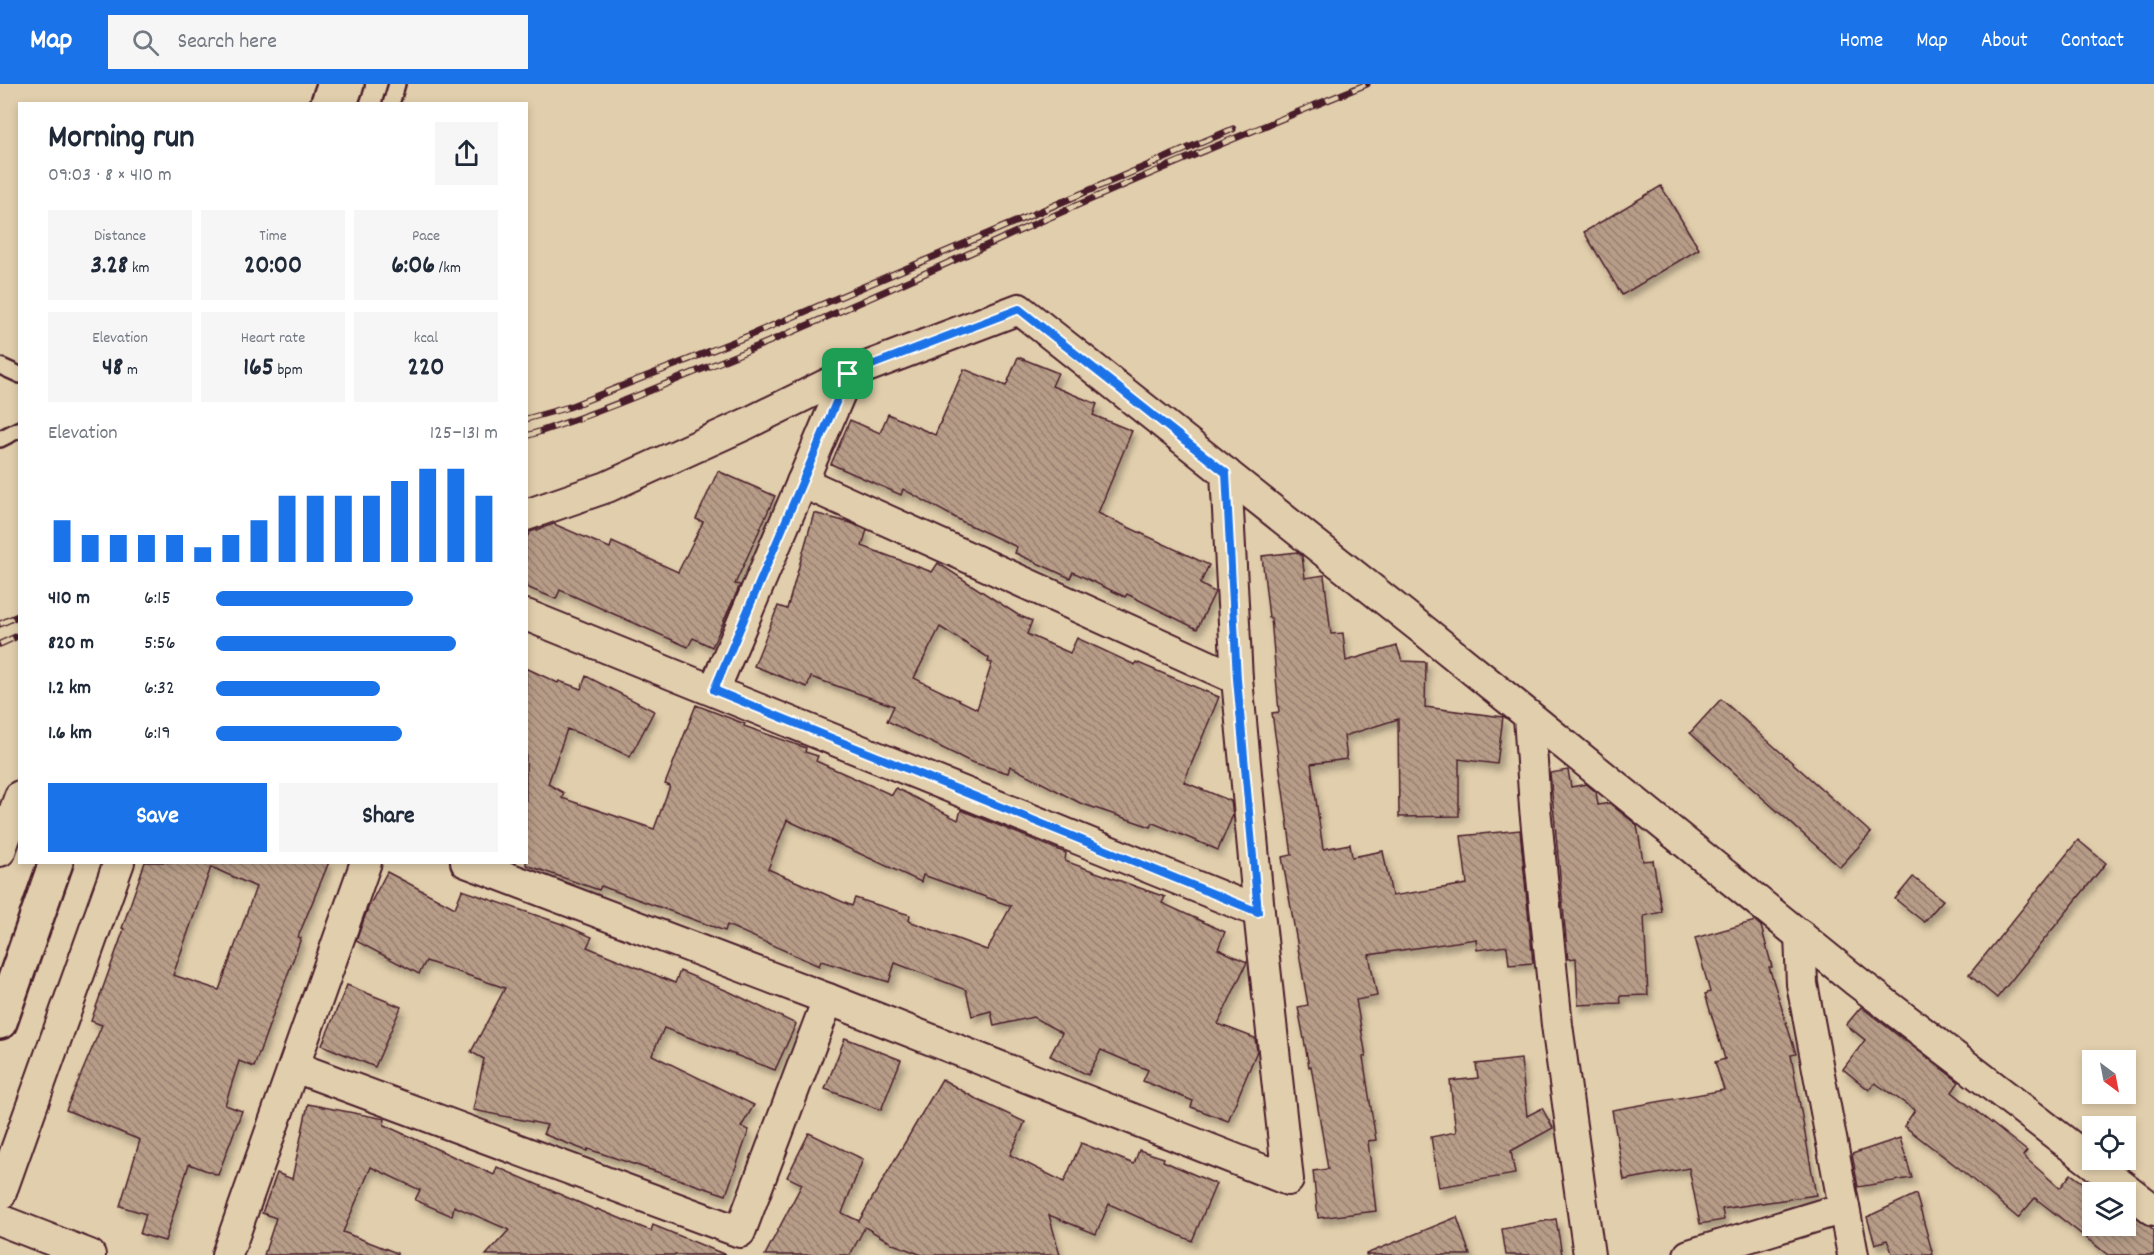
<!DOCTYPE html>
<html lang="en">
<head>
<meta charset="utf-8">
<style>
  body { margin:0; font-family:Dekko,sans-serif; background:#f6f6f7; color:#1f2937; height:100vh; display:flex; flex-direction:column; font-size:22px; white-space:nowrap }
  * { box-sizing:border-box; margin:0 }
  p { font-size:20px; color:#747a83 }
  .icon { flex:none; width:33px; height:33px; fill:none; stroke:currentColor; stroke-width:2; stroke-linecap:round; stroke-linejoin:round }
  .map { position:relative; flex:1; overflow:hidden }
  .panel { position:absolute; left:18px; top:18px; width:510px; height:762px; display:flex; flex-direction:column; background:#fff; border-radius:0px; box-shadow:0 3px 9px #0003 }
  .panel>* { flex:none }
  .needle { width:39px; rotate:148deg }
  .controls { position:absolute; left:2082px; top:966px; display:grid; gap:12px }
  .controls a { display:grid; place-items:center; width:54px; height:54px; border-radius:0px; background:#fff; box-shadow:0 3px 9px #0003; font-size:30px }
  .pin { position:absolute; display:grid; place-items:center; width:51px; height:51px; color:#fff; margin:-26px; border-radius:12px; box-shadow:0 3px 9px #0006 }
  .round { display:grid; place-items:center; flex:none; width:63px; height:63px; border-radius:0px; background:#f6f6f7 }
  .head { display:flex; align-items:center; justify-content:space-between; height:102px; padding:0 30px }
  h1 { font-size:33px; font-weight:800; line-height:45px }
  .figures { display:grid; grid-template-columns:repeat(3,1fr); gap:9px; height:102px; padding:6px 30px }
  .figures div { display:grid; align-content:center; border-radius:0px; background:#f6f6f7; text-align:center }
  .figures b { font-size:26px; font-weight:800 }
  .figures small { font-size:16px; font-weight:400 }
  .figures p { font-size:16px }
  .chart { height:168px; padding:12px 30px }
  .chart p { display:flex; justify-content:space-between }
  .chart svg { width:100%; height:108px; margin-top:6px; stroke:#1a73e8; stroke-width:6 }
  .button { display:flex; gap:12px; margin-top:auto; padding:12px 30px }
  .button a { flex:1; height:69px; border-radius:0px; background:#1a73e8; color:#fff; font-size:24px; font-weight:800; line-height:69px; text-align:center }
  .button a+a { background:#f6f6f7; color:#1f2937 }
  ul { padding:0 30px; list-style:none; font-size:20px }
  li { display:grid; grid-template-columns:96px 72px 1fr; align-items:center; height:45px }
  li i { height:15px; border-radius:8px; background:#1a73e8 }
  header { display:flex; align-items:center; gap:36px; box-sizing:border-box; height:84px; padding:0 30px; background:#1a73e8; color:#fff }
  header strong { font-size:28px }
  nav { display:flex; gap:33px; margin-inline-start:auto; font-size:21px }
  .search { width:420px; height:54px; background:#f6f6f7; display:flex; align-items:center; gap:15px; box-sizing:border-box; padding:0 21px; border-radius:0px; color:#747a83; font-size:22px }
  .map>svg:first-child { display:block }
  .building { fill:url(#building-back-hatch); stroke:#4a1f2b; stroke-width:1.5; fill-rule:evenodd; filter:url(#shadow) }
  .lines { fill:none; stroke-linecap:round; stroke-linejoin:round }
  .service-casing { stroke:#4a1f2b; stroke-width:20 }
  .minor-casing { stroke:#4a1f2b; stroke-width:34 }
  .secondary-casing { stroke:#4a1f2b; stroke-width:38 }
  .service { stroke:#e1ceac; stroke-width:15 }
  .minor { stroke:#e1ceac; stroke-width:30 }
  .secondary { stroke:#e1ceac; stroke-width:33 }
  .rail-casing { stroke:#4a1f2b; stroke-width:7 }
  .rail { stroke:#e1ceac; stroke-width:4.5; stroke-dasharray:14; stroke-linecap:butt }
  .route-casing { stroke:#fff; stroke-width:12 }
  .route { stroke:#1a73e8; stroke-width:8 }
</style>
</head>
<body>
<header>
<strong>Map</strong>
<div class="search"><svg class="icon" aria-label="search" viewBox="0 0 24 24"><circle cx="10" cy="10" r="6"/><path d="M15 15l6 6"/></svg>Search here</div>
<nav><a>Home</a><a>Map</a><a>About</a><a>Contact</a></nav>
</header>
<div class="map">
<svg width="2154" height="1171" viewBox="0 0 2154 1171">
  <defs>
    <pattern id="building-back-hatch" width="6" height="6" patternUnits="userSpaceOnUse" patternTransform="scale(1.5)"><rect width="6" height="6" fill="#b79d88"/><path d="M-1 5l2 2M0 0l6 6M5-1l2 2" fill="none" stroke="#977f6f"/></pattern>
    <filter id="shadow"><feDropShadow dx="3.5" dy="6" stdDeviation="3" flood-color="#0004"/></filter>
  </defs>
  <rect width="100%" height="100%" fill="#e1ceac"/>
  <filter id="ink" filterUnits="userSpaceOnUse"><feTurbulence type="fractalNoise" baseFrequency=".0167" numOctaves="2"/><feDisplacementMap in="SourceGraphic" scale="12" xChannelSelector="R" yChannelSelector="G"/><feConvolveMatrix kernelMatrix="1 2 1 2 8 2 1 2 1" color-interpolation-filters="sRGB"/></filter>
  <g filter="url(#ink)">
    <g class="building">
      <path d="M1661,102L1699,165L1622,211L1584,148Z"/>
      <path d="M1018,273L1058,289L1052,302L1097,320L1093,331L1132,347L1098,429L1209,481L1200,500L1215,508L1197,545L1127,510L1125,513L1073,488L1070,494L1015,469L1017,463L965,439L903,405L901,411L831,380L850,336L880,349L888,330L935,351L964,285L1006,302Z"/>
      <path d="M718,387L775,412L735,500L740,501L712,563L693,554L688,563L560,506L556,515L526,503V455L530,448L554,440L610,464L612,458L678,488L703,438L696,435Z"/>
      <path d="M814,429L851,439L867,446L862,462L932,488L938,479L1018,531L1032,537L1027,550L1070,569L1077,554L1135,581L1136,578L1219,613L1184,698L1231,717L1233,731L1218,766L1153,739L1151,743L1080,719L1010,682L1008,689L971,678L887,637L894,622L811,593L807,603L754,582L778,522L787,525ZM940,543L989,574L988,578L992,579L977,625L914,594Z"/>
      <path d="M1297,468L1302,472L1305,494L1324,491L1331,550L1343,549L1346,577L1397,562L1402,577L1426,578L1425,623L1503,633L1497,680L1459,675V732L1399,733L1398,635L1344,652L1347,675L1311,680L1323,765L1350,760L1352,773L1383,767L1392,812L1467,800L1461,752L1520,746L1533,879L1509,881L1507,862L1477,866L1476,855L1369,871L1377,912L1356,916L1366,972L1363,973L1376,1056L1368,1057L1376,1127L1318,1134L1313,1087L1328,1085L1311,982L1309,983L1298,923L1308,921L1282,773L1292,771L1272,629L1279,628L1271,534H1269L1262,472Z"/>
      <path d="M526,584L558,599L559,597L581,605L586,592L654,627L630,673L594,655L567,645L548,700L564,709L562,714L654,745L670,702L665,700L696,621L745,640L744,642L806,664L805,668L818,672L816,677L892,711L896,704L958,736L961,726L1066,769L1065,777L1165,813L1162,819L1225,848L1218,865L1247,878L1218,940L1255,954L1257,967L1228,1037L1191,1023L1193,1017L1143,997L1148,986L1101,966L1088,991L1050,972L1062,949L1033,933L994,942L991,927L972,932L966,906L895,879L889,898L821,877L819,882L727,841L725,847L601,802L599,806L526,781ZM787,736L921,798L923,791L1011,822L987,866L909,837L910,831L855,814L852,822L768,785Z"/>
      <path d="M1721,615L1871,749L1840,783L1690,649Z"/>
      <path d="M1568,686L1571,703L1586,700L1596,708L1598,721L1609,719L1637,741L1643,777L1653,776L1662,828L1644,832L1648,911L1620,912L1621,919L1578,921L1576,874L1568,875L1550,689Z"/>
      <path d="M2078,756L2106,779L1997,914L1969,891Z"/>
      <path d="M145,778H329L298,853L301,854L254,983L239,977L225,1021L242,1027L218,1091L189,1080L165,1157L140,1150L146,1130L120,1122L140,1056L66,1026L102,941L91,937L124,845L122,844ZM211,783L256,803L219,906L173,891Z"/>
      <path d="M387,788L455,824L462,806L562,840L592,853L587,863L675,899L680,887L730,908L796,940L775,986L664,944L652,971L754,1021L741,1043L749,1046L726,1111L588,1065L587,1067L543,1050L547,1041L473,1026L484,975L471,968L505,904L426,877L419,890L356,857L368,824Z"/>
      <path d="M1913,793L1943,816L1924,838L1895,815Z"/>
      <path d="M1755,837L1761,842L1772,883H1769L1796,970L1791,971L1816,1111L1722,1125L1724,1136L1700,1140L1689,1084L1624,1096L1612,1026L1724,1006L1715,978L1725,975L1705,910L1710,908L1695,854Z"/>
      <path d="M347,901L401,923L375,983L322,961Z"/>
      <path d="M1861,923L1959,998L1952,1008L2027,1067L2023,1072L2060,1104L2071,1090L2096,1108H2092V1142H2126V1126L2149,1142L2154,1146V1171H2108L2035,1114L2018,1134L1960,1085L1904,1042L1915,1026L1875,999L1869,1006L1843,985L1865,956L1846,941Z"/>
      <path d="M845,954L901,976L881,1026L825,1005Z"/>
      <path d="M1521,975L1527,1032L1542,1024L1553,1044L1511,1067L1515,1090L1439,1103L1431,1053L1456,1048L1450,997L1478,994L1476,980Z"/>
      <path d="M942,995L978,1016L1025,1038L1010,1071L1064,1098L1081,1059L1134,1080L1139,1066L1164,1074L1163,1077L1216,1100L1192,1157L1109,1120L1096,1150L1049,1131L1060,1171H922L893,1160L865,1143L850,1171H765L802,1100L787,1093L809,1049L863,1075L842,1129L859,1137Z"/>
      <path d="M308,1020L385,1035L384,1041L494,1091L497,1083L596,1126L597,1125L651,1147L653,1141L726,1171H486L509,1146L454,1122L452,1132L415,1116L420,1106L371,1083L343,1148L397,1169V1171H264L276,1134L262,1129L277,1089L292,1095Z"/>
      <path d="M1900,1054L1912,1094L1858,1103L1852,1070Z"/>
      <path d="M1916,1110L1933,1171H1893L1887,1156L1875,1160L1867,1133Z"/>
      <path d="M1457,1133L1470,1171H1366V1170Z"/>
      <path d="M1556,1135L1562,1171H1506L1502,1145Z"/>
    </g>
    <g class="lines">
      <defs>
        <g id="service">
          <path d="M318,20L325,0"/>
          <path d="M391,20L397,0"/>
          <path d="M0,282L20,291"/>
          <path d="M0,355L20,345"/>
        </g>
        <g id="minor">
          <path d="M802,398L1237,595"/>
          <path d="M526,431L607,403L746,340L848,290L1019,225L1427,549L1856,897L2154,1126"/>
          <path d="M526,531L1259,828"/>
          <path d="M714,606L848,290"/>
          <path d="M1529,632L1535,724L1557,941L1589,1171"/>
          <path d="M0,767L20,712"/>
          <path d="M466,778L828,915L1288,1096L1259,828L1237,595L1226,389"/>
          <path d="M1800,851L1802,900L1853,1171"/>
          <path d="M295,983L740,1148L828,915"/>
          <path d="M0,1111L119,778"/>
          <path d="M0,1136L90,1171"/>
          <path d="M227,1171L366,778"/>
          <path d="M1689,1171L1844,1124"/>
        </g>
        <g id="secondary">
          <path d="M340,20L347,0"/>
          <path d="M0,938L56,778"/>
        </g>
      </defs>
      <use href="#service" class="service-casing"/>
      <use href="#minor" class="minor-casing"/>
      <use href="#secondary" class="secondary-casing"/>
      <use href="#service" class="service"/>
      <use href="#minor" class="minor"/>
      <use href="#secondary" class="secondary"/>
      <defs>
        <g id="rail">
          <path d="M526,335L569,323L748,252L1233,45"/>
          <path d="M526,352C581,335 633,314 685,292C799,247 910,196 1021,146C1135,95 1251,47 1367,0"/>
          <path d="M0,540L20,531"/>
          <path d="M0,560L20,551"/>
        </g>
      </defs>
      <use href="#rail" class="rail-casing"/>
      <use href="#rail" class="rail"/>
    </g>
  </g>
  <g class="lines" filter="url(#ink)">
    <defs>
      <path id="route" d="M1019,225L1226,389L1237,595L1258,828L714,606L848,290Z"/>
    </defs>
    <use href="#route" class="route-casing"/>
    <use href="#route" class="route"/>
  </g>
</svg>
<div class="controls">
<a><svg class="needle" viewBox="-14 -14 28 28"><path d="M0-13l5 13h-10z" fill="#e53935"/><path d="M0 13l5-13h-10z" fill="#747a83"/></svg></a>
<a><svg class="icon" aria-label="locate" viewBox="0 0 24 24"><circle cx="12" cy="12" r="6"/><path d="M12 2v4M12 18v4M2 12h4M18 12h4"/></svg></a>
<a><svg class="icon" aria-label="layers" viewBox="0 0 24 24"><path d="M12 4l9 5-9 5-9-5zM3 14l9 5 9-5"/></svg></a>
</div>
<div class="pin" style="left:848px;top:290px;background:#1e9e55"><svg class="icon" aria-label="arrive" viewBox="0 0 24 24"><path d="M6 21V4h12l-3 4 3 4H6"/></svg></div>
<section class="panel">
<div class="head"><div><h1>Morning run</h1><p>09:03 · 8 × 410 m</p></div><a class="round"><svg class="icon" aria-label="share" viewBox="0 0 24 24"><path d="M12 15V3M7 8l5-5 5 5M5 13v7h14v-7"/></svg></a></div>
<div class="figures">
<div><p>Distance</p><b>3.28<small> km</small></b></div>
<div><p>Time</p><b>20:00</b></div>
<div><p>Pace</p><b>6:06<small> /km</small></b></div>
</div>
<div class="figures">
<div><p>Elevation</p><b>48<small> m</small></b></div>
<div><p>Heart rate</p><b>165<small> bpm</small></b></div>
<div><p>kcal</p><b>220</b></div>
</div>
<div class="chart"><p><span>Elevation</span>125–131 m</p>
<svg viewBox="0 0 160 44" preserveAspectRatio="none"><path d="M5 44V27M15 44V33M25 44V33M35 44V33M45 44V33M55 44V38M65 44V33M75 44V27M85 44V17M95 44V17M105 44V17M115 44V17M125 44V11M135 44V6M145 44V6M155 44V17"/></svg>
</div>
<ul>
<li><b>410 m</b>6:15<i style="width:70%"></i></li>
<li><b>820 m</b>5:56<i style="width:85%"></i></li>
<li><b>1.2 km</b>6:32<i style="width:58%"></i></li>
<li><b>1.6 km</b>6:19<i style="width:66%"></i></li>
</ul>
<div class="button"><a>Save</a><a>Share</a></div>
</section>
</div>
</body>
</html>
